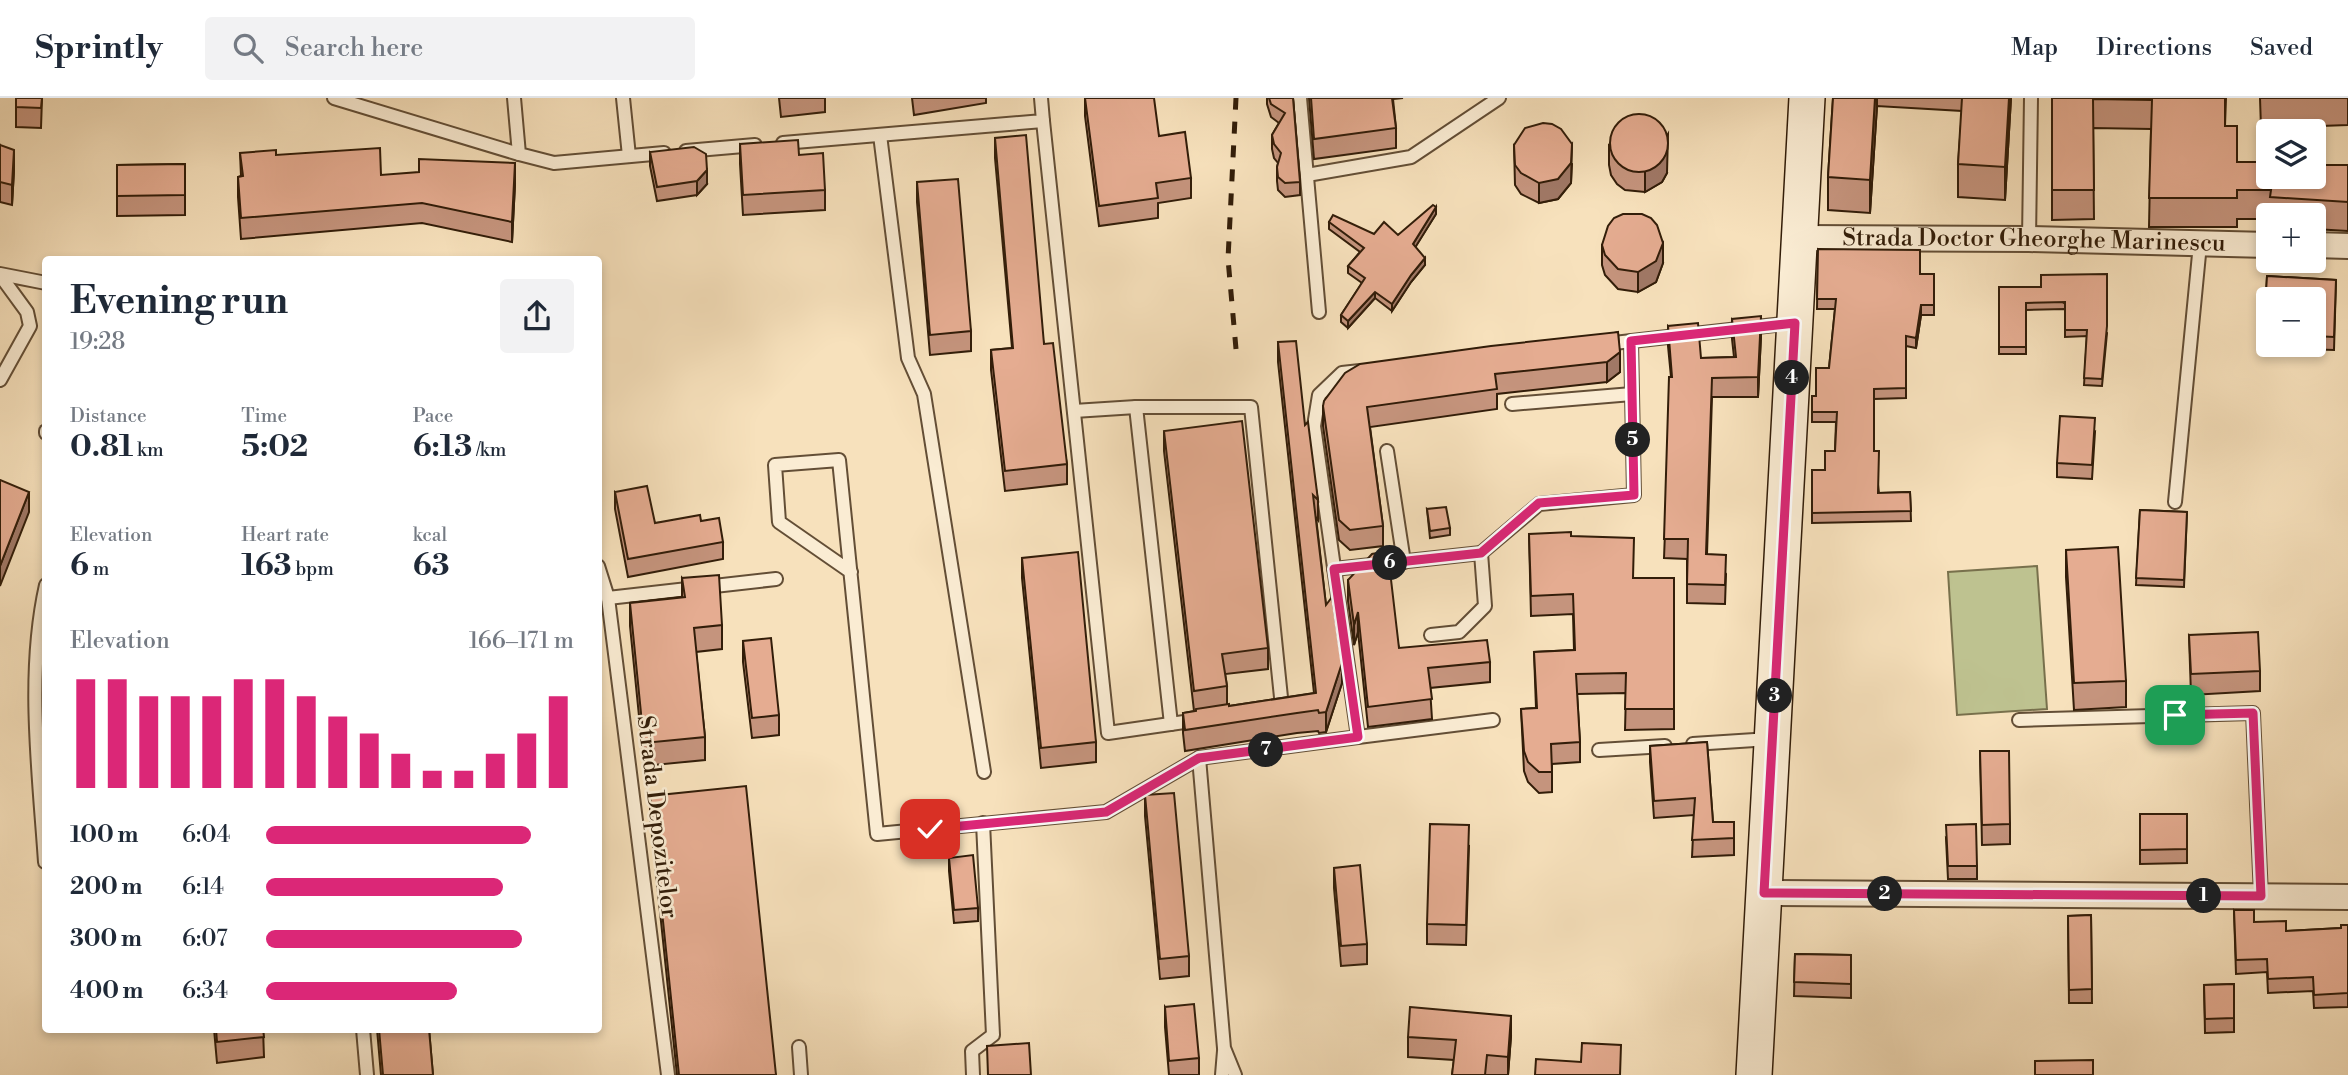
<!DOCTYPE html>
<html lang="en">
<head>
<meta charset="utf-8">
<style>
  body { margin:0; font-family:"Libre Bodoni",serif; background:#f2f2f3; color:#1f2937; height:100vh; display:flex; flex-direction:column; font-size:26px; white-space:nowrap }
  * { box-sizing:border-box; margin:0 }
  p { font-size:23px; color:#747a83 }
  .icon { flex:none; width:38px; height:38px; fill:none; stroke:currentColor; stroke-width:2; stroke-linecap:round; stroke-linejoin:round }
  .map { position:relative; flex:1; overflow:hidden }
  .side { position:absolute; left:42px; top:158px; width:560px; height:777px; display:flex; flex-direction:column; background:#fff; border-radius:7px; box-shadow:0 4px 10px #0003 }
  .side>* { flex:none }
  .tools { position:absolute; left:2256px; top:21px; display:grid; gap:14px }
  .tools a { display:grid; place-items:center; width:70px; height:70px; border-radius:7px; background:#fff; box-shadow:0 4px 10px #0003; font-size:35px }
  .pin { position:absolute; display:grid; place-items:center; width:60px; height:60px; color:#fff; margin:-30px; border-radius:14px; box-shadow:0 4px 10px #0006 }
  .km { position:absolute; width:35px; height:35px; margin:-18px; border-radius:50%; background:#222; color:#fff; font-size:19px; line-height:35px; text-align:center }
  .round { display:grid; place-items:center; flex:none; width:74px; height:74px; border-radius:7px; background:#f2f2f3 }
  .head { display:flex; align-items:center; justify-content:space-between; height:119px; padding:0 28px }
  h1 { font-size:38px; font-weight:700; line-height:52px }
  .metrics { display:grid; grid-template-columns:repeat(3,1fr); gap:10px; height:119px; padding:7px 28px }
  .metrics div { display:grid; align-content:center }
  .metrics b { font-size:30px; font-weight:700 }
  .metrics small { font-size:19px; font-weight:400 }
  .metrics p { font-size:19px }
  .chart { height:196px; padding:14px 28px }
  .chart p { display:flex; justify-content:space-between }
  .chart svg { width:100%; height:126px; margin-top:7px; stroke:#db2777; stroke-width:6 }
  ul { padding:0 28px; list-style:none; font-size:23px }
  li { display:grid; grid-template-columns:112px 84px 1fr; align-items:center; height:52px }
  li i { height:18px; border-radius:9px; background:#db2777 }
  header { display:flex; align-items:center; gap:42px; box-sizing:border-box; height:98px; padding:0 35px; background:#fff; border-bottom:2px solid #e0e1e3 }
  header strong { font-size:33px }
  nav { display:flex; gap:38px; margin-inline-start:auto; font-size:24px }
  .search { width:490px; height:63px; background:#f2f2f3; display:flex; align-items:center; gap:18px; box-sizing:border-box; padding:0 24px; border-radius:7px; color:#747a83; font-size:26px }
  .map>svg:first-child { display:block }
  .pitch { fill:#bec290; stroke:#78704c; stroke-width:2 }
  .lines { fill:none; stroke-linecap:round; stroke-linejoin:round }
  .lane-casing { stroke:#634e36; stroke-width:16 }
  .street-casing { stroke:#634e36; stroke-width:28 }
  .secondary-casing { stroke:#321d09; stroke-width:38 }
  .lane { stroke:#faecd3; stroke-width:12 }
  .street { stroke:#faecd3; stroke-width:24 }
  .secondary { stroke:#faecd3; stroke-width:35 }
  .rail { stroke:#321d09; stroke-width:5; stroke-dasharray:12 12; stroke-linecap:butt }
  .wall { fill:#c5947d; stroke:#321d09; stroke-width:2 }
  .shaded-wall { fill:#a07866; stroke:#321d09; stroke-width:2 }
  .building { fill:#e5ac91; stroke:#321d09; stroke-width:2 }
  .route-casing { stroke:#fff; stroke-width:14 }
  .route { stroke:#db2777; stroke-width:9 }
  .labels { text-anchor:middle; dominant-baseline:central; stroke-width:5; stroke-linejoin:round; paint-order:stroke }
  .street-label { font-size:24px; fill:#321d09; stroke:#faecd3 }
</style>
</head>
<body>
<header>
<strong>Sprintly</strong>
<div class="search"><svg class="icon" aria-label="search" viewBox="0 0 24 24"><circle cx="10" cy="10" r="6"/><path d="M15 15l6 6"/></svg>Search here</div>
<nav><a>Map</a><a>Directions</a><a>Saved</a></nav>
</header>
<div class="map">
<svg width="2348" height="977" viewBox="0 0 2348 977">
  <rect width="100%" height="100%" fill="#f7e1bc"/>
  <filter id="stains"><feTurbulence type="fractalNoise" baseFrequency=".00286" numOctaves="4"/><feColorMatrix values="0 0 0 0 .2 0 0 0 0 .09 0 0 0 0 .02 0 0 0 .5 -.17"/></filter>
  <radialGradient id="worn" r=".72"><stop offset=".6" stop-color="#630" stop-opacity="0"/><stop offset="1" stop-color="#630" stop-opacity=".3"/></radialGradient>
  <path class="pitch" d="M2037,468L2047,611L1957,617L1948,474Z"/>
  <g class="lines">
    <defs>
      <g id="lane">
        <path d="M334,0L519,56"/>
        <path d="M514,0L519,56L554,65L664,55"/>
        <path d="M623,0L629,58"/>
        <path d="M1300,0L1319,214"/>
        <path d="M1043,23L1108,635L1198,622"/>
        <path d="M880,37L908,260L924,296L984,674"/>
        <path d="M783,45L1043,23L1041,0"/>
        <path d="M686,53L755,47"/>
        <path d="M1307,77L1411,59L1499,0"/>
        <path d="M2029,141L2031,0"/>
        <path d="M0,176L46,185"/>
        <path d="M0,177L27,214L30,228L0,282"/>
        <path d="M1605,246L1792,225"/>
        <path d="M1512,306L1632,296"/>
        <path d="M1074,313L1136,309"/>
        <path d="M46,333V335"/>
        <path d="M1387,353L1404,464"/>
        <path d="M2175,404L2200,146"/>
        <path d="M598,468L608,500L668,977"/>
        <path d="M1334,471L1481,455"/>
        <path d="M851,474L779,424L775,367L839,362L877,736L1106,714L1199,660L1358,639L1314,328L1319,297L1342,275L1360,273"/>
        <path d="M608,500L776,481"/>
        <path d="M1431,537L1459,534L1485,508L1481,455L1539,406L1634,397L1631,243"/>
        <path d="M2019,622L2253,615L2261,798"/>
        <path d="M1171,626L1136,309H1251L1282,609L1275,610"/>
        <path d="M1358,639L1493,622"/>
        <path d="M1693,646L1770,641"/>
        <path d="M1599,652L1665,648"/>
        <path d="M1199,660L1224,950L1235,977"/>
        <path d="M45,764C39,674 26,576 46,487"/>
        <path d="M363,931L367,977"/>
        <path d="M799,949L801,977"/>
        <path d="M973,977L972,953L993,937L983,725"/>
        <path d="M1222,977L1224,953"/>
      </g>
      <g id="street">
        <path id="s1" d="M1800,140L2029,141L2268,147"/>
        <path d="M2314,147L2348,148"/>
        <path d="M1764,795L2348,799"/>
      </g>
      <path id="secondary" d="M1754,977L1807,0"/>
    </defs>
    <use href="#lane" class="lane-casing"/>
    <use href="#street" class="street-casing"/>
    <use href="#secondary" class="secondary-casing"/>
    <use href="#lane" class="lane"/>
    <use href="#street" class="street"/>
    <use href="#secondary" class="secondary"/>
    <path class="rail" d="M1236,251L1228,161L1236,0"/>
  </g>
  <g class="wall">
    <path d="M16,0H42L41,30L16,29Z"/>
    <path d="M779,0H825V14L781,19Z"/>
    <path d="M912,0H986V5L914,17Z"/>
    <path d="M1085,0L1159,38L1191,80V100L1158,105V120L1099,128L1085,18Z"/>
    <path d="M1267,0H1293L1300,84V97L1285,99L1278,92L1277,83V69L1278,65L1274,60L1272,51V37L1279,25L1271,19L1267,6Z"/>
    <path d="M1309,0H1403L1393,1L1396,30V50L1314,61Z"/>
    <path d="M1833,0H2011L2005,102L1958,99V66L1962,13L1877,8L1870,115L1828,112V79Z"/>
    <path d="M2052,0H2226L2225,28L2237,64L2268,79L2348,67V133L2314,131V117H2268V121H2237V129H2149L2151,31L2093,30L2094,121L2052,122Z"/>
    <path d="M2260,0H2348V27L2261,30Z"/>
    <path d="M995,40L1044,246L1067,366V386L1005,393L991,272V252L1012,250L995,60Z"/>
    <path d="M740,46L799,57L825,92V112L743,117L740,66Z"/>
    <path d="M0,47L14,72L12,107L0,104Z"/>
    <path d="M1514,47L1572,66L1571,85L1558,101L1539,105L1521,96L1515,87Z"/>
    <path d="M1609,47L1667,75L1662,84L1645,94L1625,92L1617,86L1611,77L1609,67Z"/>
    <path d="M650,54L707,86L697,97L657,103L650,68Z"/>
    <path d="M240,55L276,57L381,77L515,86L512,144L422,125L241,141L238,99V79L241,78Z"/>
    <path d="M185,66V117L117,118V67Z"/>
    <path d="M917,84L971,233V253L930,257L917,104Z"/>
    <path d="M1436,116L1415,149L1425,167L1411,184L1392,213L1375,200L1348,230L1341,224V217L1362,185L1348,175V168L1360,154L1329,131V124L1374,136L1398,137Z"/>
    <path d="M1602,147L1663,165L1656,184L1638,194L1618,191L1605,177L1602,167Z"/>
    <path d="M1818,151L1920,176H1934V217H1921L1916,250L1906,248V300L1874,301V353L1879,395L1910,394L1911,423L1812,425V372H1825L1835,353L1836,324H1812V298H1816L1829,270L1835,211H1817Z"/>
    <path d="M2267,178L2336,182L2334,252L2304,251V247H2314V201H2268V223H2265Z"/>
    <path d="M1999,189H2041L2107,235L2102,288L2084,287L2087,238L2065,239V211L2026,212V256H1999Z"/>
    <path d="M1732,221L1761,238L1758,299H1712L1707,456L1726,476L1725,506L1687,505V461L1664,460L1671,279L1668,248V228L1701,260L1734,259L1732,241Z"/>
    <path d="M1618,234L1620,274L1607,284L1497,296V311L1370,329L1383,428V448L1350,452L1339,442L1323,328V308Z"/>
    <path d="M1278,244L1305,327L1318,402V422L1316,419L1326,507L1342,585L1326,634L1319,635L1318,633L1297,635L1185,653L1183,635V615L1194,613L1164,353V333L1268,550V571L1225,576L1227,588V606L1229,608L1314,595L1278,264Z"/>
    <path d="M2095,334L2092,381L2057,379V365Z"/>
    <path d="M615,394L655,425L701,423L723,444V461L628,479L615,411Z"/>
    <path d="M1427,411L1450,430V437L1430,440Z"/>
    <path d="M2140,412L2187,414L2184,489L2136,487Z"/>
    <path d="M1529,436L1571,438L1633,480H1674V631L1625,632L1626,595L1577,596L1580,644V664L1552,666V694L1539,695L1528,684L1524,673L1521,611L1536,610L1534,554L1574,552L1573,516L1531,518Z"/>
    <path d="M2066,452L2126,583V609L2074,612L2066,479Z"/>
    <path d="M1022,460L1096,644V664L1041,670L1022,480Z"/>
    <path d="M1377,468L1399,550L1490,564V584L1430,590L1432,621L1368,629L1358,534L1354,547L1348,503V482Z"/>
    <path d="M682,480L722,527V551L696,554L705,639V662L644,668L630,528V505L682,499Z"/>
    <path d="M2189,537L2260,573V593L2191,597Z"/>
    <path d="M743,543L779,617V637L752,640L743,564Z"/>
    <path d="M1707,644L1713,724L1734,740V757L1692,759L1694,717L1654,720L1650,664V648Z"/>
    <path d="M1980,653L2010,726V746L1982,747Z"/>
    <path d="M1145,697L1189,858V878L1160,881L1145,718Z"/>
    <path d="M650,698L776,977H677L650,718Z"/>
    <path d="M2140,716H2187V765L2140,766Z"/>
    <path d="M1946,740L1977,768V781H1948Z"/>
    <path d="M1469,747L1466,847L1427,846V826Z"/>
    <path d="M949,760L978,810V823L954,825L949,773Z"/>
    <path d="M1334,770L1367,846V866L1341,868L1334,790Z"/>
    <path d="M2234,812L2254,824L2286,833L2341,830L2348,827V909L2314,910L2313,893L2268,895L2267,874L2236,876Z"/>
    <path d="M2091,817L2092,905H2069L2068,818Z"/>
    <path d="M1795,856L1851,857V900L1794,898Z"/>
    <path d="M2234,886V934L2205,935L2204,887Z"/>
    <path d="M1165,909L1199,960V977H1169L1165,929Z"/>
    <path d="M214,931H263L264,959L217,965Z"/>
    <path d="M377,931H429L433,977H381Z"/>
    <path d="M1511,938L1508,977H1452L1454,962L1408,959V939Z"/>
  </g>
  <g class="shaded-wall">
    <path d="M1875,0H1877V8L1870,115V82Z"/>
    <path d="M2009,0H2011L2005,102V69Z"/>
    <path d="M1668,36L1667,75L1662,84L1645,94V74Z"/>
    <path d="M1572,46L1571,85L1558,101L1539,105V85Z"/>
    <path d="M14,52V72L12,107V87Z"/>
    <path d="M515,65V86L512,144V124Z"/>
    <path d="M707,72V86L697,97V83Z"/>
    <path d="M1436,109V116L1413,153V146Z"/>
    <path d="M1663,145V165L1656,184L1638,194V174Z"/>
    <path d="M1425,160V167L1411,184L1392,213V206L1411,177Z"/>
    <path d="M1375,194V200L1348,230V223Z"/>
    <path d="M1921,207V217L1916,250V240Z"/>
    <path d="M1761,218V238L1758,299V279Z"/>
    <path d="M1620,254V274L1607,284V264Z"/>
    <path d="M29,394V414L0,488V468Z"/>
    <path d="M1377,455V475L1373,468Z"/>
    <path d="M1358,514V534L1354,547V527Z"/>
    <path d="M1342,565V585L1326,634V614Z"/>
    <path d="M1511,918V938L1508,977V959Z"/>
  </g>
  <g class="building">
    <path d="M16,0H42L41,10L16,9Z"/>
    <path d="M1085,0H1154L1159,38L1185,34L1191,80L1156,85L1158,100L1099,108Z"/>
    <path d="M1269,0H1293L1300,84L1285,85L1278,79L1277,69L1281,55L1274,46L1272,37L1285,15L1271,6Z"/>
    <path d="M1311,0H1392L1396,30L1314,41Z"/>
    <path d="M1833,0H1875L1870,82L1828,79Z"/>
    <path d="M1962,0H2009L2005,69L1958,66Z"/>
    <path d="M2052,0H2225V28H2237V64H2268V79H2314V67H2348V104L2270,99L2271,92H2237V100H2149L2152,2L2093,1L2094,92H2052Z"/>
    <circle cx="1639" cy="45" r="29"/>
    <path d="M1543,25L1552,26L1561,31L1572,46L1571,65L1558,81L1539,85L1521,75L1515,67L1514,47L1525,30Z"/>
    <path d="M1026,37L1044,246L1053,245L1067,366L1005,373L991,252L1013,250L995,40Z"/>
    <path d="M798,42L799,57L823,55L825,92L743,97L740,46Z"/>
    <path d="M0,47L14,52L12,87L0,84Z"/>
    <path d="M694,49L706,56L707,72L697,83L657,89L650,54Z"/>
    <path d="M380,50L381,77L419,74V61L515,65L512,124L422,105L241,120L238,79L243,78L240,55L276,52V57Z"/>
    <path d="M185,66V97L117,98V67Z"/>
    <path d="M958,81L971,233L930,237L917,84Z"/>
    <path d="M1433,107L1436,109L1413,146L1425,160L1411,177L1392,206L1375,194L1348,223L1341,217L1365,180L1348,168L1364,150L1329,124L1333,117L1374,136L1384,124L1398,137Z"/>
    <path d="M1623,116H1642L1651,120L1657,127L1663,145L1656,163L1638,174L1618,171L1605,157L1602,147L1608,128L1614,120Z"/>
    <path d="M1818,151L1920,152V176H1934V207H1921L1916,240L1906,238V290L1874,291V353H1879L1878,395L1910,394L1911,413L1812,415V372H1825V353H1835L1837,314H1812V298H1816V270H1829L1836,201H1817Z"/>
    <path d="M2107,176V228L2102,281L2084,280L2087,232H2065V204L2026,205V249H1999V189H2041V177Z"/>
    <path d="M2267,178L2336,182L2334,239L2314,238V201H2268V209H2265Z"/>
    <path d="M1761,218L1758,279L1712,280L1706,456L1726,457L1725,487L1687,486L1688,441H1664L1669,279H1672L1668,228L1698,225L1701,260L1736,259L1732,221Z"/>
    <path d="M1618,234L1620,254L1607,264L1495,276L1497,291L1367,309L1383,428L1350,432L1339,422L1323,308L1324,303L1345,275L1360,266L1491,248Z"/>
    <path d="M1296,243L1305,327L1308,324L1318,402L1313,397L1326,507L1332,499L1342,565L1326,614L1319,615L1318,612L1297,615L1185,632L1183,615L1196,613V611L1229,606V608L1316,595L1278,244Z"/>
    <path d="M2060,318L2095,320L2092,367L2057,365Z"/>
    <path d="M1242,323L1268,550L1222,556L1227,588L1194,593L1164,333Z"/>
    <path d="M0,382L29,394L0,468Z"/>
    <path d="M647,388L655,425L700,417L701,423L719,420L723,444L628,461L615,394Z"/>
    <path d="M1446,409L1450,430L1430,433L1427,411Z"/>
    <path d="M2140,412L2187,414L2184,482L2136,480Z"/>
    <path d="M1571,434V438L1634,440L1633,480H1674V611H1625L1626,575L1576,576L1580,644L1551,646L1552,674H1539L1528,664L1524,653L1521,611L1537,610L1534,554L1575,552L1573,496L1531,498L1529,436Z"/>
    <path d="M2118,449L2126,583L2074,585L2066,452Z"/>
    <path d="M1078,454L1096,644L1041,650L1022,460Z"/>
    <path d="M1377,455L1373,468L1382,467L1390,473L1399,550L1487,542L1490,564L1428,570L1432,601L1368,609L1358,514L1354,527L1348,482L1372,456Z"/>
    <path d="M719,477L722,527L694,530L705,639L644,645L630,505L685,499L682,480Z"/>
    <path d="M2258,534L2260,573L2191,576L2189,537Z"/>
    <path d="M771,540L779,617L752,620L743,543Z"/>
    <path d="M1707,644L1713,724H1734V740L1692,742L1695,700L1654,703L1650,648Z"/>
    <path d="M1980,653H2009L2010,726L1982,727Z"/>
    <path d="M746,688L776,977H679L650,698Z"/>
    <path d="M1174,695L1189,858L1160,861L1145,697Z"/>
    <path d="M2140,716H2187V751L2140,752Z"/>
    <path d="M1430,726L1469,727L1466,827L1427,826Z"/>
    <path d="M1976,726L1977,768H1948L1946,727Z"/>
    <path d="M973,757L978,810L954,812L949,760Z"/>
    <path d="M1360,767L1367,846L1341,848L1334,770Z"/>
    <path d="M2234,812H2254V824L2286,823V833L2341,830V827H2348V895L2314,897L2313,879L2268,881L2267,861L2236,862Z"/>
    <path d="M2091,817L2092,891L2069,892L2068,818Z"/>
    <path d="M1795,856L1851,857V886L1794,884Z"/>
    <path d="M2234,886V920L2205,921L2204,887Z"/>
    <path d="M1194,906L1199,960L1169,963L1165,909Z"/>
    <path d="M1410,909L1511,918L1508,959L1487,957L1485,977H1452L1456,942L1408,939Z"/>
    <path d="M216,931H263L264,939L217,944Z"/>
    <path d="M379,931H429L433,977H383Z"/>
    <path d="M1029,945L1031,977H988L987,948Z"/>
    <path d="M1582,945L1621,947L1620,977H1535L1536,961L1581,964Z"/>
    <path d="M2093,962V977H2035V963Z"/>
  </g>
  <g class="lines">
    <defs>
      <path id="route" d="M930,731L1106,714L1199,660L1358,639L1334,471L1481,455L1539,405L1634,397L1631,243L1795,225L1764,795L2261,798L2253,615L2175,617"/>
    </defs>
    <use href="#route" class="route-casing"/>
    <use href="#route" class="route"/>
  </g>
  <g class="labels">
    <g class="street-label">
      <text stroke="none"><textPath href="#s1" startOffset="234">Strada Doctor Gheorghe Marinescu</textPath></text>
      <text transform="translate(657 719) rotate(83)">Strada Depozitelor</text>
    </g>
  </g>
  <rect width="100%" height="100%" filter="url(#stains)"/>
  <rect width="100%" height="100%" fill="url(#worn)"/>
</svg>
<div class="tools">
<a><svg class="icon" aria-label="layers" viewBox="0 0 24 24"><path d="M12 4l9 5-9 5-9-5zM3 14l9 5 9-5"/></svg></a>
<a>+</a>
<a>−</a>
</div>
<div class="pin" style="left:2175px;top:617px;background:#1e9e55"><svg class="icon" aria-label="arrive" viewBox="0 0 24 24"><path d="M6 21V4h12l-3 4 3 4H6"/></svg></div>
<div class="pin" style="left:930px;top:731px;background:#d93025"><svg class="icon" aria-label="check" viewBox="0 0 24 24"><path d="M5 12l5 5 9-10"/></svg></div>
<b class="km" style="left:2204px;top:798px">1</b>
<b class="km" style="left:1885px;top:796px">2</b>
<b class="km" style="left:1775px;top:598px">3</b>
<b class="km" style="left:1792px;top:280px">4</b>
<b class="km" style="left:1633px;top:342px">5</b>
<b class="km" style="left:1390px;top:465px">6</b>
<b class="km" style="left:1266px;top:652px">7</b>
<section class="side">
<div class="head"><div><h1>Evening run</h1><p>19:28</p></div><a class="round"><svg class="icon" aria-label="share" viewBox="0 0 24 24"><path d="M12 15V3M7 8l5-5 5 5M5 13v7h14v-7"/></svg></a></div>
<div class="metrics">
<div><p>Distance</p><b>0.81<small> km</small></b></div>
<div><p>Time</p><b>5:02</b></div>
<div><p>Pace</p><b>6:13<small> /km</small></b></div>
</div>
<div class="metrics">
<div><p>Elevation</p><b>6<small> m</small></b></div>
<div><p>Heart rate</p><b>163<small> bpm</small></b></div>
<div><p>kcal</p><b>63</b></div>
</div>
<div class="chart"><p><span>Elevation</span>166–171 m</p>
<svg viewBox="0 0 160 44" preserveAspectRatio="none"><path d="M5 44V6M15 44V6M25 44V12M35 44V12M45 44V12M55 44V6M65 44V6M75 44V12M85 44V19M95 44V25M105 44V32M115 44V38M125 44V38M135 44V32M145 44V25M155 44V12"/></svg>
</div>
<ul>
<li><b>100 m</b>6:04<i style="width:86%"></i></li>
<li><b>200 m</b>6:14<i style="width:77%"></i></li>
<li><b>300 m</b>6:07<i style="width:83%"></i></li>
<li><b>400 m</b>6:34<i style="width:62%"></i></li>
</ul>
</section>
</div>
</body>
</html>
